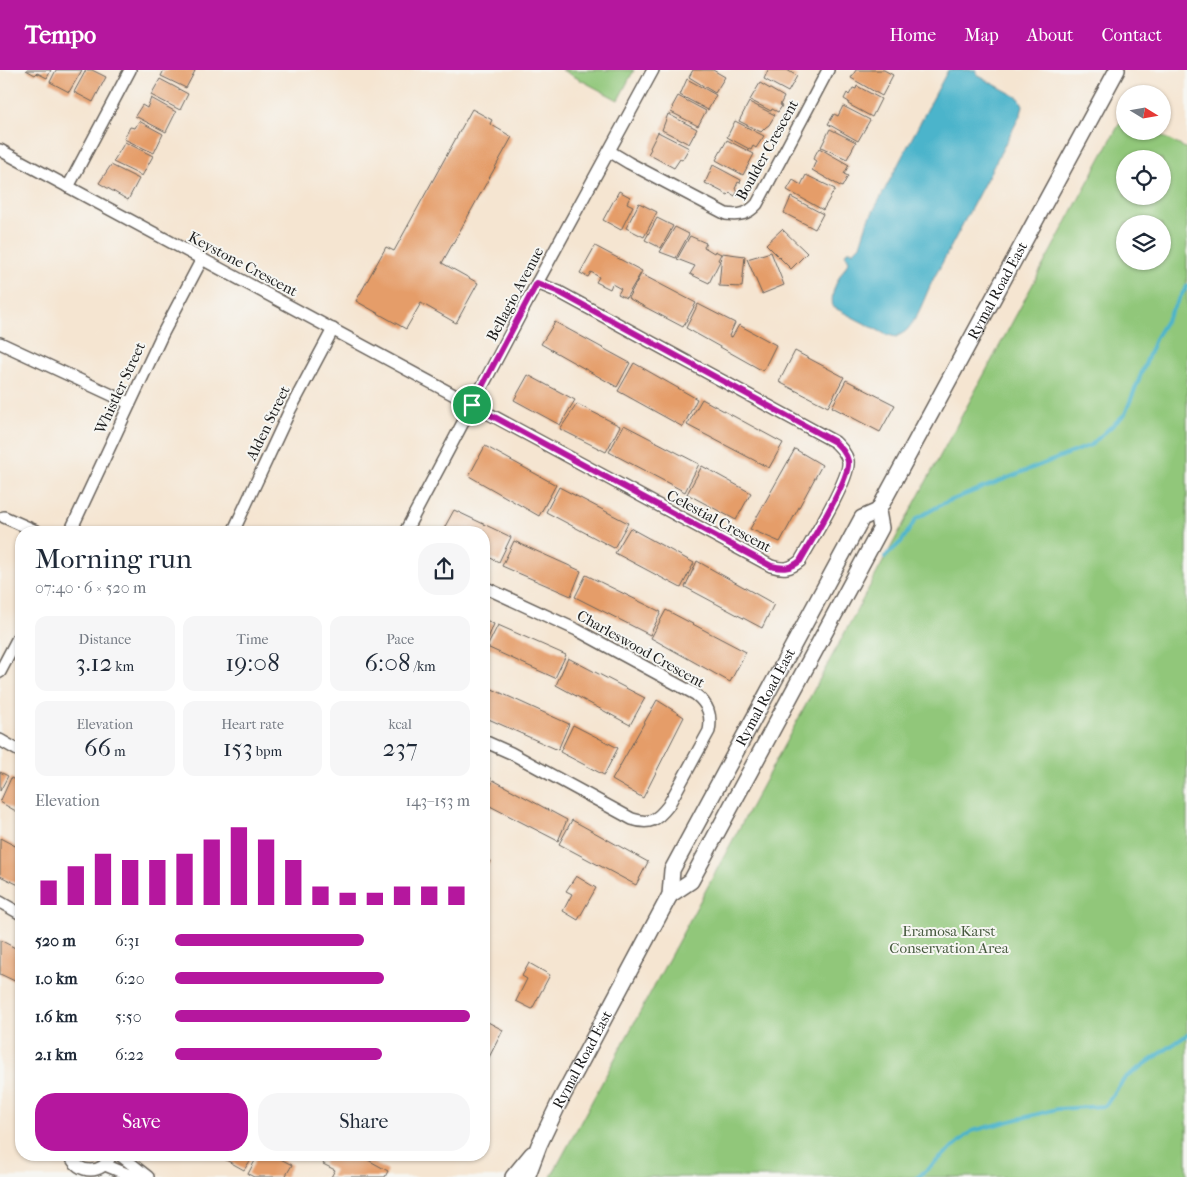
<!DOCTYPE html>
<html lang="en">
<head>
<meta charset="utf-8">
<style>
  body { margin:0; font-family:"IM FELL French Canon",serif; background:#f6f6f7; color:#1f2937; height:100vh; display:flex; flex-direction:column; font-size:19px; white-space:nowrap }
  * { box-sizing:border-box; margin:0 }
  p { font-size:16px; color:#747a83 }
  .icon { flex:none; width:28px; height:28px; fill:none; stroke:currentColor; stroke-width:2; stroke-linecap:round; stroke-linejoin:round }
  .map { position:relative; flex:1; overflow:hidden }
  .details { position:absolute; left:15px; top:456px; width:475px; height:635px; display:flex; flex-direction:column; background:#fff; border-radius:20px; box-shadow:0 1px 4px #0004 }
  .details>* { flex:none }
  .needle { width:32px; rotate:101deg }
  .controls { position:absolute; left:1116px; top:15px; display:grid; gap:10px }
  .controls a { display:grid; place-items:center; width:55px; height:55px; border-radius:50%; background:#fff; box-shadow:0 1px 4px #0004; font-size:25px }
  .pin { position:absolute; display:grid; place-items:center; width:42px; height:42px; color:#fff; margin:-21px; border:2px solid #fff; border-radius:50%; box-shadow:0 1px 5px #0007 }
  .round { display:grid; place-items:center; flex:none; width:52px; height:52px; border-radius:20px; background:#f6f6f7 }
  .head { display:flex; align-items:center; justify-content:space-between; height:85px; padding:0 20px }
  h1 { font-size:28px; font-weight:600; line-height:38px }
  .figures { display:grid; grid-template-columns:repeat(3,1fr); gap:8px; height:85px; padding:5px 20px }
  .figures div { display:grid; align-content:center; border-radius:12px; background:#f6f6f7; text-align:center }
  .figures b { font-size:25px; font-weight:600 }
  .figures small { font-size:14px; font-weight:400 }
  .figures p { font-size:14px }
  .chart { height:140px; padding:10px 20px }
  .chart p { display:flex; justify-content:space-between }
  .chart svg { width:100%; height:90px; margin-top:5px; stroke:#b5179e; stroke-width:6 }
  .button { display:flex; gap:10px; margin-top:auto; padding:10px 20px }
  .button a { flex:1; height:58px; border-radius:20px; background:#b5179e; color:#fff; font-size:20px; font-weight:600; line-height:58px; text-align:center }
  .button a+a { background:#f6f6f7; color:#1f2937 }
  ul { padding:0 20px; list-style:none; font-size:16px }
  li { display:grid; grid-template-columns:80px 60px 1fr; align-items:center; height:38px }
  li i { height:12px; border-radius:6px; background:#b5179e }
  header { display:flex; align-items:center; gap:30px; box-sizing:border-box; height:70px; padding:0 25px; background:#b5179e; color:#fff }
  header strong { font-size:24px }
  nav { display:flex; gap:28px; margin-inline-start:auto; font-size:18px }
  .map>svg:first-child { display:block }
  .green { fill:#91c77a; stroke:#56724b; fill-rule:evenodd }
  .water { fill:#4cb4cb; stroke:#346874 }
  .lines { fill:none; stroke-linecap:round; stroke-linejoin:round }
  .stream { stroke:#4cb4cb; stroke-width:4 }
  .building { fill:#e59d69 }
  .street-casing { stroke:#68625b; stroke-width:14 }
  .secondary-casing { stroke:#68625b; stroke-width:18 }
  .street { stroke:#fff; stroke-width:11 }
  .secondary { stroke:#fff; stroke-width:15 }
  .route-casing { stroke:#fff; stroke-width:10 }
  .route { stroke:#b5179e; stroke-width:6 }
  .labels { text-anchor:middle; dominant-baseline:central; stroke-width:4; stroke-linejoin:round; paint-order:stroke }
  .street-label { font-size:15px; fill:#1c1c1c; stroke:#f6f6f2 }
  .park-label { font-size:15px; fill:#45583d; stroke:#f6f6f2 }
</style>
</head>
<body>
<header>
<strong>Tempo</strong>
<nav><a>Home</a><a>Map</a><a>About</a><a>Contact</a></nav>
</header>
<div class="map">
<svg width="1187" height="1107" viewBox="0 0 1187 1107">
  <rect width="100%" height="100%" fill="#f6f6f2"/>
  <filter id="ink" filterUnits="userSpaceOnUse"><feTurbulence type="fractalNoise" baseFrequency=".02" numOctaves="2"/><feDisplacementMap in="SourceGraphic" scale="10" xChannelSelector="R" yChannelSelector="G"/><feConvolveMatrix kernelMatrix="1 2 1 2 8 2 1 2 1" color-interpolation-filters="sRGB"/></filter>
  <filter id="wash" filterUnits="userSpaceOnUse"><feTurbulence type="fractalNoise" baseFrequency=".0096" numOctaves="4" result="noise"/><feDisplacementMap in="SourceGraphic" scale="20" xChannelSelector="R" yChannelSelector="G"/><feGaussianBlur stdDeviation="1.12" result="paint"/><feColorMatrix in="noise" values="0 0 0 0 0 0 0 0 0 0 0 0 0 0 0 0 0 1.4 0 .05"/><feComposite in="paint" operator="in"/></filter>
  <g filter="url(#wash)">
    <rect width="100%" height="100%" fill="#f5e5d1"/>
    <g class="green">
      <path d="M562,0H634L618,30Z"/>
      <path d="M1123,47L1125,48V61H1152L1187,79V1107H551ZM1125,89H1162V126H1125ZM1125,154H1162V191H1125Z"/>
    </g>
    <path class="water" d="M948,0H976L977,5L1019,28L1023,35L1021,44L939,199C927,217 921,245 907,260C904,263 899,265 896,267L885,264L833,237C829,220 841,205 849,191L845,184L847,181H854L860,175L867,153Z"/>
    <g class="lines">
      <g class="stream">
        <path d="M885,487L902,471L916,449L944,433L1091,375L1125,344L1156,267L1187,216"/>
        <path d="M918,1107L972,1061L1057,1039L1105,1036L1125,1008L1187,965"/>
      </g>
    </g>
    <g id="blocks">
      <g class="building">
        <path d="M26,0H51L47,8L37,3L35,5Z"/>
        <path d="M56,0H82L69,22L50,12Z"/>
        <path d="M86,0H92L106,7L93,32L74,22Z"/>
        <path d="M164,0H194L195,1L186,18L161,6Z"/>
        <path d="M693,0H713L725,7L715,23L689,7Z"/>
        <path d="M768,0H787L797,6L788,22L764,9Z"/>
        <path d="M856,0H884L893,5L882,26L851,8Z"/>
        <path d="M160,9L188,24L180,40L151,25Z"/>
        <path d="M687,9L716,25L708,40L680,25Z"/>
        <path d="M760,13L784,27L780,35L782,36L778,42L772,39L771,41L750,30Z"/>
        <path d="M857,16L881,29L872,47L848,34L849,32L844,29L847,23L849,25L853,18L856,19Z"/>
        <path d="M678,26L706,41L698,56L671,42L673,38L672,37Z"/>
        <path d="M151,28L176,42L166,62L135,46L142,35L147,38Z"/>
        <path d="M749,32L775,45L769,55L766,57L761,62L739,51Z"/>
        <path d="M843,36L870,50L858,71L828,54L834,44L838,46Z"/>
        <path d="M472,39L492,50L490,54L512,67L442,193L478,213L456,253L421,233L406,259L356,231L386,177L394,181Z"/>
        <path d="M668,44L697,59L689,74L662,60Z"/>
        <path d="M139,51L163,64L154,83L124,69L130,57L135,58Z"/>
        <path d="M735,51L764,66L756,78L753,76L751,80L727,67Z"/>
        <path d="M830,59L856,72L847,89L821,77Z"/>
        <path d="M658,62L689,78L682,90L680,89L674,98L648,84L651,79L650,78Z"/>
        <path d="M727,70L754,84L743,105L716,90Z"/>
        <path d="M125,72L153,86L142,106L113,92Z"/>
        <path d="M819,78L849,95L844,104L848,106L842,117L812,100L816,91L813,89Z"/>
        <path d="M111,95L139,109L128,130L99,113Z"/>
        <path d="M713,95L741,110L740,113L738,112L735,119L738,121L735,126L730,123L728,125L705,113Z"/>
        <path d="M806,105L835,119L823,140L787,120L793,110L801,115Z"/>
        <path d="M619,121L630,127L627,133L633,136L621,160L603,150Z"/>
        <path d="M791,127L823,144L815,159L784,143Z"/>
        <path d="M639,133L657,142L644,167L626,158Z"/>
        <path d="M657,148L673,156L661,178L645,170Z"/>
        <path d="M675,157L689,164L676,188L660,182Z"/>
        <path d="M782,159L807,183L791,199L766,174Z"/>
        <path d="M690,166L706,173L704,177L714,183L715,181L721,184L718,190L720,191L709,213L690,204L695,196L677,189Z"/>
        <path d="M595,176L642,201L626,228L618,224L621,219L612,214L610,219L596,212L599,207L591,202L588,207L580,203Z"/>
        <path d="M771,182L784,215L762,224L747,189Z"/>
        <path d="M722,183L745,186L742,217L719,216Z"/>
        <path d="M641,204L696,233L683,257L628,228Z"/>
        <path d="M698,234L735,253L729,266L732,267L739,255L776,275L763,301L686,258Z"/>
        <path d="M555,252L630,293L617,317L541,274Z"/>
        <path d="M795,281L844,307L828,337L779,312Z"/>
        <path d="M634,293L697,329L683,357L618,321Z"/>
        <path d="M528,305L575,330L560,355L514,330Z"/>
        <path d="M846,310L895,335L880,362L832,337Z"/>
        <path d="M702,329L783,373L769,398L687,355Z"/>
        <path d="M577,334L620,356L606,382L560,359Z"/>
        <path d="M624,355L699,394L685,422L609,382Z"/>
        <path d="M485,376L556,415L539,446L469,406Z"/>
        <path d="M795,379L822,395L780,472L750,459Z"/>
        <path d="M702,396L751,423L736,450L687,424Z"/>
        <path d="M559,417L628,453L614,478L546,442Z"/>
        <path d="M454,440L511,467L499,492L484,485V462H442Z"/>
        <path d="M630,458L694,493L681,518L615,483Z"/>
        <path d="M514,471L581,501L571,526L502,496Z"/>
        <path d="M697,491L774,534L762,558L685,517Z"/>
        <path d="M586,505L661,542L650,565L575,527Z"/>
        <path d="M666,540L746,582L730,612L651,568Z"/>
        <path d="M484,549L494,554L484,578Z"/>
        <path d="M498,555L566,585L555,608L487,577Z"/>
        <path d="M568,588L645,628L630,655L556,615Z"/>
        <path d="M490,618L569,654L558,680L484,647V630Z"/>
        <path d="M657,630L684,647L643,728L612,710Z"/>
        <path d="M573,655L618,678L604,705L560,682Z"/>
        <path d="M0,702L8,706L0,721Z"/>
        <path d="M484,705L491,708L484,722Z"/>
        <path d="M11,708L21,713V744L0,732Z"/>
        <path d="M493,710L567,750L558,771L484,733Z"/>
        <path d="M572,750L648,792L636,815L559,774Z"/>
        <path d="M0,768L21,779V816L0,806Z"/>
        <path d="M484,788L490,791L484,804Z"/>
        <path d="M576,806L596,818L578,850L563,841L572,824L566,821Z"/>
        <path d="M0,870L21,881V914L0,904Z"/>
        <path d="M529,893L550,905L532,939L516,931L527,909L522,906Z"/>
        <path d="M484,950L503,960L484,997Z"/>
        <path d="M217,1085H254L244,1100Z"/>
        <path d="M258,1085H273L292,1095L285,1107H254L248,1104Z"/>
        <path d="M328,1085H359L388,1101L385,1107H331L335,1100L323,1094Z"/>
      </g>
    </g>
  </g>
  <g filter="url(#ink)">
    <use href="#blocks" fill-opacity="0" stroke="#68625b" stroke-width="1"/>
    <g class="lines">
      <defs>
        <g id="street">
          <path d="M0,80L771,496C784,500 790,499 800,491C810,473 851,408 848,391C846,383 841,378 835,372L559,222L537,213"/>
          <path d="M609,81L629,93L726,144C740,146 748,144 757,134L828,0"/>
          <path d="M68,117L130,0"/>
          <path d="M0,273L129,333"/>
          <path d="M4,447L38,462"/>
          <path d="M70,462L162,265L202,189"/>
          <path d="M233,462L290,340L333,259"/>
          <path d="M405,462L537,213L653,0"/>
          <path d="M484,517L577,560L695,624C708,634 712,645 709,661L668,736C657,750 650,755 632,749L511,683L484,671"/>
          <path d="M0,602L21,562"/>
          <path d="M0,670L21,682"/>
          <path d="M0,832L21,844"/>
          <path d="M70,1085C78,1105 103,1105 111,1085"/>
          <path d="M120,1085L148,1107"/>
          <path d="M105,1095L134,1107"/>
        </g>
        <g id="secondary">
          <path id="s1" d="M670,825L691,811L881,458L878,441L1117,0"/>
          <path d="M513,1107L532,1084"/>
          <path id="s2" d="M527,1107L539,1075L558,1035L670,825L672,800L862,448L878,441"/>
        </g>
      </defs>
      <use href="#street" class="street-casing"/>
      <use href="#secondary" class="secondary-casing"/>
      <use href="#street" class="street"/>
      <use href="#secondary" class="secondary"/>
    </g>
  </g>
  <g class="lines" filter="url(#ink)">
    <defs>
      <path id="route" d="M537,213L559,222L835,372C841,378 846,383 848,391C851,408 810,473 800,491C790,499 783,499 771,496L472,335Z"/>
    </defs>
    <use href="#route" class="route-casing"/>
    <use href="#route" class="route"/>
  </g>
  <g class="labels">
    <g class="street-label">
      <text transform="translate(767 80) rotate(-61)">Boulder Crescent</text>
      <text transform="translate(243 194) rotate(28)">Keystone Crescent</text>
      <text stroke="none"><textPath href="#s1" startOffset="694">Rymal Road East</textPath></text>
      <text transform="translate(515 224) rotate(-62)">Bellagio Avenue</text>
      <text transform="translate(120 318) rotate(-65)">Whistler Street</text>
      <text transform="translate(268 353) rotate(-64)">Alden Street</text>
      <text transform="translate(719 451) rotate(28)">Celestial Crescent</text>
      <text transform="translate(641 579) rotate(29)">Charleswood Crescent</text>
      <text stroke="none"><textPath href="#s2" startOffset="538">Rymal Road East</textPath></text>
      <text stroke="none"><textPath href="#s2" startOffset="130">Rymal Road East</textPath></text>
    </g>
    <g class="park-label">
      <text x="949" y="861">Eramosa Karst<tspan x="949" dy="17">Conservation Area</tspan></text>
    </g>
  </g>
</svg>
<div class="controls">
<a><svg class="needle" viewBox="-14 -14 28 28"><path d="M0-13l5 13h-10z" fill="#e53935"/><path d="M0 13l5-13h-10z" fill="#747a83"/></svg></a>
<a><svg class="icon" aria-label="locate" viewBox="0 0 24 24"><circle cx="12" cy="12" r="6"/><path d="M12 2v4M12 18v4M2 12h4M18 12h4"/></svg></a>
<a><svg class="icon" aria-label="layers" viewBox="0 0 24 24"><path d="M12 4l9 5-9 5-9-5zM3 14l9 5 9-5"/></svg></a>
</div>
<div class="pin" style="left:472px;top:335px;background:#1e9e55"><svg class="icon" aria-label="arrive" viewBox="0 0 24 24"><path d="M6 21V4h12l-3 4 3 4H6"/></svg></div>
<section class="details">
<div class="head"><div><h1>Morning run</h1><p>07:40 · 6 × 520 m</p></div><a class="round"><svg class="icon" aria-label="share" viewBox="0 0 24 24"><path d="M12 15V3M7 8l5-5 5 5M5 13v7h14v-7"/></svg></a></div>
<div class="figures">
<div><p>Distance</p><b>3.12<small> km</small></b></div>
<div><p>Time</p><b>19:08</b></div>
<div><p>Pace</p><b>6:08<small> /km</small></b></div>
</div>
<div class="figures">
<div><p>Elevation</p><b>66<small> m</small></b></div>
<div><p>Heart rate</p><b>153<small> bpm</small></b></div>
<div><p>kcal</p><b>237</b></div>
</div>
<div class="chart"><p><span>Elevation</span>143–153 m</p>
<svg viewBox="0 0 160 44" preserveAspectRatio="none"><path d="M5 44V32M15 44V25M25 44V19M35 44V22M45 44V22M55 44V19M65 44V12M75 44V6M85 44V12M95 44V22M105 44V35M115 44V38M125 44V38M135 44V35M145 44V35M155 44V35"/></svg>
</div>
<ul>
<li><b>520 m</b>6:31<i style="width:64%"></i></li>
<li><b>1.0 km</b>6:20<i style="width:71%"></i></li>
<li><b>1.6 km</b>5:50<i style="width:100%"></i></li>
<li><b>2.1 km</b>6:22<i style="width:70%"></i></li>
</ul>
<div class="button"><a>Save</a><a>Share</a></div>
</section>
</div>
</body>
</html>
